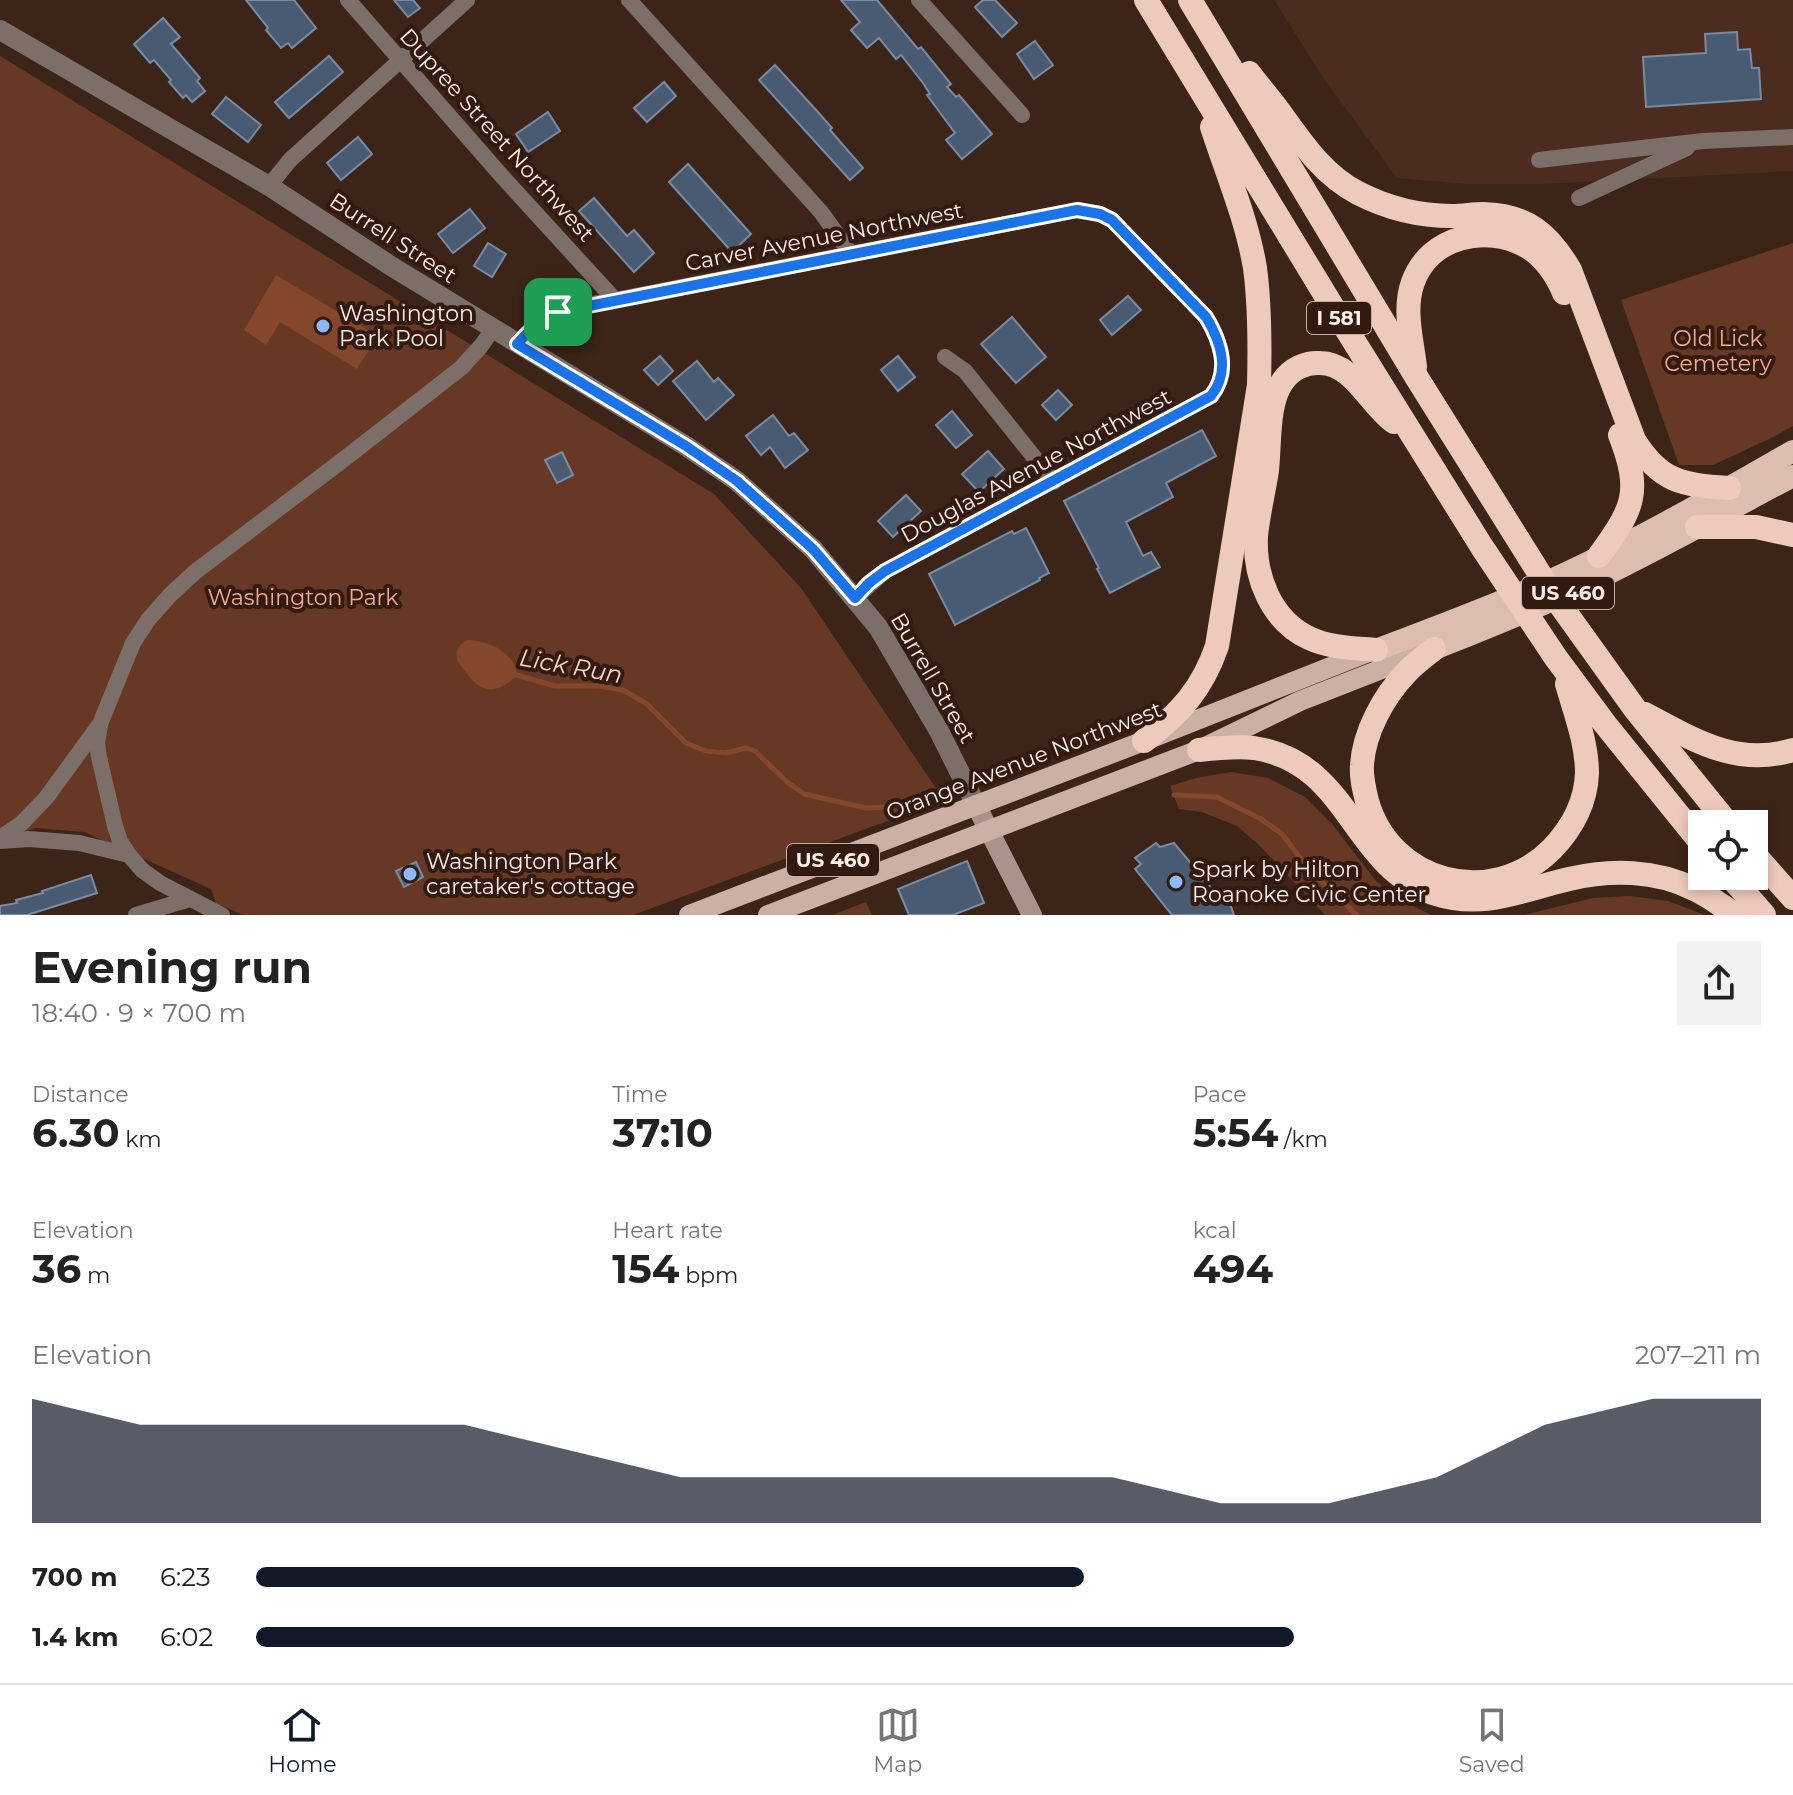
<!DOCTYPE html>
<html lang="en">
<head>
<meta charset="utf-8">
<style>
  body { margin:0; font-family:Montserrat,sans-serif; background:#f2f2f2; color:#222; height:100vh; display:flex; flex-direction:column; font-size:30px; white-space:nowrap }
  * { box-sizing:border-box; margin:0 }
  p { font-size:26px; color:#767676 }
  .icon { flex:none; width:44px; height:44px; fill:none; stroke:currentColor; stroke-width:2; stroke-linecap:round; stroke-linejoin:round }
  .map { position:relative; height:915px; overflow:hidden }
  .panel { display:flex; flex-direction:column; background:#fff; flex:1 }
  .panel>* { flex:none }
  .fabs { position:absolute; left:1688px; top:810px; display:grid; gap:16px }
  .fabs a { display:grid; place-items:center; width:80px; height:80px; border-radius:0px; background:#fff; box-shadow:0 4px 12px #0003; font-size:40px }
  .pin { position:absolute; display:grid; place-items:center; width:68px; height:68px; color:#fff; margin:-34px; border-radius:16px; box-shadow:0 4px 12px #0006 }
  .round { display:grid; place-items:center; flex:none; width:84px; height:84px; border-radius:0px; background:#f2f2f2 }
  .summary { display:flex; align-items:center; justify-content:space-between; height:136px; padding:0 32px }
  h1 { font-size:44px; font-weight:700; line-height:60px }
  .figures { display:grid; grid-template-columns:repeat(3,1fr); gap:12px; height:136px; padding:8px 32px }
  .figures div { display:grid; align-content:center }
  .figures b { font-size:40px; font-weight:700 }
  .figures small { font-size:22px; font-weight:400 }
  .figures p { font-size:22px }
  .chart { height:224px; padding:16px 32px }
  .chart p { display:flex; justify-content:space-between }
  .chart svg { width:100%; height:144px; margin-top:8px; fill:#111827; opacity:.7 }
  ul { padding:0 32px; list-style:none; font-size:26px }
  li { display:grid; grid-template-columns:128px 96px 1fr; align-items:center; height:60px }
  li i { height:20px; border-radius:10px; background:#111827 }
  .menu { display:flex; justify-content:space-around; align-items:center; height:112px; border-top:2px solid #e0e0e0; background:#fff; font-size:22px; color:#767676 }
  .menu a { display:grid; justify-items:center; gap:4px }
  .menu .active { color:#111827 }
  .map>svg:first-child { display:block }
  .built { fill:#4c2c1f }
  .green { fill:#673925 }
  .water { fill:#85472b }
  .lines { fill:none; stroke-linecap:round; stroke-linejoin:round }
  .stream { stroke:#85472b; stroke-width:5 }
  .building { fill:#495b72; stroke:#788ba3; stroke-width:2 }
  .minor { stroke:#7c6e68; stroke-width:16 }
  .tertiary { stroke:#7c6e68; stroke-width:20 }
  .secondary { stroke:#a9938a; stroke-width:20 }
  .primary { stroke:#cdb0a5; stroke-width:20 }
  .trunk { stroke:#ddbdb0; stroke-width:22 }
  .motorway { stroke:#edcabc; stroke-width:24 }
  .route-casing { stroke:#fff; stroke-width:16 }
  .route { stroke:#1a73e8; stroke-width:10 }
  .poi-dot { fill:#88bafc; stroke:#331a10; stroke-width:3 }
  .labels { text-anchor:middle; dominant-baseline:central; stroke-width:8; stroke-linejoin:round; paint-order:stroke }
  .shield { fill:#331a10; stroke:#c2aea6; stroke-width:2 }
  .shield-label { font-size:20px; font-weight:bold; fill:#ffede6 }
  .street-label { font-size:22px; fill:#ffede6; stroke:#331a10 }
  .poi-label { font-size:22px; fill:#ffede6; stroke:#331a10; text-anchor:start }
  .park-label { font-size:22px; fill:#f5aa8a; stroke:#331a10 }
  .water-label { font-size:24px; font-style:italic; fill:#f9d2c2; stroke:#331a10 }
</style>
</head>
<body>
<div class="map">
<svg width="1793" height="915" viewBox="0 0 1793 915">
  <rect width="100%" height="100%" fill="#3d2419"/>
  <path class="built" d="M1274,0H1793V171L1543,184H1467L1397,178L1324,79Z"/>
  <g class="green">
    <path d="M0,56L714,494L801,588L944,800L633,915H243L216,903L211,889L84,832L36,828L0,839Z"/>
    <path d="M1793,243V426L1769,439L1713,465H1679L1621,300Z"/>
    <path d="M1231,772L1268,778L1305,797L1332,824L1376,881L1403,901L1431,915H1325L1259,845L1237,826L1202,812L1179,809L1170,786L1196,778Z"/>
    <path d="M1630,896L1668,901L1705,915H1524L1593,898Z"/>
    <path d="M866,902L872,915H832Z"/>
  </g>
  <g class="water">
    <path d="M276,275L378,336L357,369L280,322L266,345L244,330Z"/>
    <path d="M467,640C488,640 516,653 517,676C488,701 476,688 457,660C455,651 459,645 467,640Z"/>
  </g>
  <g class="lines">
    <g class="stream">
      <path d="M513,674L555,686H599L623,690L647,704L686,743L706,751L726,753L746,748L755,751L787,782L804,794L866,808L890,807"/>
      <path d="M1174,795L1217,797L1261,819L1282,834L1310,871L1357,915"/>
    </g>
  </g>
  <g class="building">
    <path d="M246,0H294L316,28L292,48L288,43L281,48L266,30L268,28Z"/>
    <path d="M394,0H413L420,8L408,17Z"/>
    <path d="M841,0H877L918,49L921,47L951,84L947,87L956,97L959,95L992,134L962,159L946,140L955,133L927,95L930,94L923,83L901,55L896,59L879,38L867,48L851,30L860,22Z"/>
    <path d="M983,0H995L1017,23L1002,37L975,7Z"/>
    <path d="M163,18L180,37L171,44L200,78L197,81L205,91L192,102L186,95L183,98L169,82L171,80L154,60L150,63L134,44Z"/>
    <path d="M1737,32L1738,50L1750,49L1752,68H1759L1761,99L1646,107L1643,57L1706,53L1705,34Z"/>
    <path d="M1035,41L1053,65L1034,79L1017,54Z"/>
    <path d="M329,56L343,72L289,118L275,102Z"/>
    <path d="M775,65L817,111L832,128L830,130L863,168L850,180L759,80Z"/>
    <path d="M664,82L676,96L647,122L634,108Z"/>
    <path d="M226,97L261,125L248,142L212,114Z"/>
    <path d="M548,112L560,131L528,152L516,134Z"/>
    <path d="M358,137L372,154L341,180L327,163Z"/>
    <path d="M688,164L751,234L732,252L669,182Z"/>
    <path d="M594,198L627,236L634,230L654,253L634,272L579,211Z"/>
    <path d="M470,209L485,228L453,253L438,234Z"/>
    <path d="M488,243L506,254L492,277L474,266Z"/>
    <path d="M1128,296L1141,310L1112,335L1100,320Z"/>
    <path d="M1012,317L1046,357L1016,383L981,344Z"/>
    <path d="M660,356L673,371L658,385L644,370Z"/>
    <path d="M898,356L915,377L898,391L881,370Z"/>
    <path d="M697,361L714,382L718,378L734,395L706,420L673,381Z"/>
    <path d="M1058,390L1072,405L1056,420L1042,405Z"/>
    <path d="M952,411L972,435L956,448L936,425Z"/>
    <path d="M773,415L789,436L794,433L808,450L785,468L770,447L761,455L746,436Z"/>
    <path d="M1202,430L1216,456L1166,483L1173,497L1126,522L1143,556L1151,552L1160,567L1110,593L1097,569L1099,568L1064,501Z"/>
    <path d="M988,451L1004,469L979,492L962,474Z"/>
    <path d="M562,452L573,475L557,483L545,460Z"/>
    <path d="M906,495L921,511L893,537L878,521Z"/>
    <path d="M1026,528L1049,573L1039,578L1040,580L955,625L929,574L1012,531L1014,534Z"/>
    <path d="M1156,843L1160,847L1174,843L1218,896L1230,904L1234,915H1172L1135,869L1141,864L1135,858Z"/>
    <path d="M967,861L984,903L953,915H909L898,889Z"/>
    <path d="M416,862L423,877L404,887L396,871Z"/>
    <path d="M91,875L97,893L27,915H0V906L17,903L16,900L43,893L42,891Z"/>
  </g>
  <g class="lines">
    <g class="minor">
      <path d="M348,0L500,174L615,300"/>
      <path d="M629,0L821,212L851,254"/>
      <path d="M919,0L1022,115"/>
      <path d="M1539,160L1703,141L1793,137"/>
      <path d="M269,186L290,160L467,0"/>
      <path d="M1579,198L1687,148"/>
      <path d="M517,344C524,336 531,328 540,321C561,307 590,305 615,300L1077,210L1100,214L1112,220L1206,317C1221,342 1231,371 1211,396L885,571L855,598"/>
      <path d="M945,357L965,371L1054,482"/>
      <path d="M100,725L97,743L99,757L115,826L120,841L129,855"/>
      <path d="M0,838L22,823L46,798L100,724L133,643L148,620L170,595L195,572L339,463L461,368L481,346L493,329"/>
      <path d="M0,841L29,839L79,843L129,855L142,870L160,883L222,915"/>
      <path d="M136,915L190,899"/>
    </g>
    <path class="tertiary" d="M0,30L269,186L391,266L686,446L737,481L813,549L878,627L939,731L976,805"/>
    <path class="secondary" d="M976,805L1032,915"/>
    <g class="primary">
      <path d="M689,915L1144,741L1371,651"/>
      <path d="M768,915L1199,750L1300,701L1425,652"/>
    </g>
    <g class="trunk">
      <path d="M1434,649C1480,631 1525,613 1570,592C1646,557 1719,515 1793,476"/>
      <path d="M1376,650C1431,629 1486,609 1540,585C1627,546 1710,499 1793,451"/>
    </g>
    <g class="motorway">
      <path d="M1146,0L1332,306L1482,547L1556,658L1605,724L1702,844"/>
      <path d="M1190,0L1417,378L1551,592L1635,709L1728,824"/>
      <path d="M1249,73C1259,86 1269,98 1279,111C1302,143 1323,175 1358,193C1387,208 1420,216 1452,216C1463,216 1473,214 1483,214C1527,215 1549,234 1570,270L1634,440C1660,482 1682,485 1729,488"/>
      <path d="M1415,367C1412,340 1403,309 1413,282C1430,236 1486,224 1526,246C1543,255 1557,275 1564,293"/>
      <path d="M1697,527H1756L1793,535"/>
      <path d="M1599,556C1634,508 1642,492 1620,435"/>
      <path d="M1434,649C1425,656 1414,664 1406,673C1384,696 1364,732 1362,765C1361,777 1364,789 1367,801C1390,883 1491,910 1552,849C1572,828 1586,802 1587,773C1587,743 1575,712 1567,684"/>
      <path d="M1376,650C1354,648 1330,648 1309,638C1271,620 1254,577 1256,536C1258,514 1264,492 1267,470C1270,443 1267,402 1283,381C1291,369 1306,362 1320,363C1353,363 1370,405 1394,422"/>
      <path d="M1645,714C1694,740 1736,767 1793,750"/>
      <path d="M1144,741C1180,713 1202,690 1217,646L1259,385C1260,346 1260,306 1255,268C1247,220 1227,173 1212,127"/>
      <path d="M1199,750C1217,748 1236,746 1254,748C1350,762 1351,866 1433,893C1484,910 1521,890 1569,879C1611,869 1656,870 1694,889C1709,896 1722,906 1736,915"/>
      <path d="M1754,854L1793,898"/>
      <path d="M1730,876L1764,915"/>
    </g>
  </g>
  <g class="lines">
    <defs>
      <path id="route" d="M1077,210L1100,214L1112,220L1206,317C1221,342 1231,371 1211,396L885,571L869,583L855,598L813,549L737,481L686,446L517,344C530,330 541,320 558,312Z"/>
    </defs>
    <use href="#route" class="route-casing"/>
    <use href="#route" class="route"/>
  </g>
  <g class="poi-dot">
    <circle cx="323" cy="326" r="8"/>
    <circle cx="410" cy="874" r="8"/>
    <circle cx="1176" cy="882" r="8"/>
  </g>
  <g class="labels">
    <g class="shield">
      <rect x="1307" y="302" width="64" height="32" rx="6"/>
      <rect x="1522" y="577" width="92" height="32" rx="6"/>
      <rect x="787" y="844" width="92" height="32" rx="6"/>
    </g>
    <g class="shield-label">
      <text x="1339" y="318">I 581</text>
      <text x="1568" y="593">US 460</text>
      <text x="833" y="860">US 460</text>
    </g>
    <g class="street-label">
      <text transform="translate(497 135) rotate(48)">Dupree Street Northwest</text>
      <text transform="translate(824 237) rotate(-11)">Carver Avenue Northwest</text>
      <text transform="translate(393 238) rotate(33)">Burrell Street</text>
      <text transform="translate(1036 466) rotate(-28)">Douglas Avenue Northwest</text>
      <text transform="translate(933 678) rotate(60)">Burrell Street</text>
      <text transform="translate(1024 761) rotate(-21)">Orange Avenue Northwest</text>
    </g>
    <g class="poi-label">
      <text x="339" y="313">Washington<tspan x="339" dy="25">Park Pool</tspan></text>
      <text x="426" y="861">Washington Park<tspan x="426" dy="25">caretaker's cottage</tspan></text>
      <text x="1192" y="869">Spark by Hilton<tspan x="1192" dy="25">Roanoke Civic Center</tspan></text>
    </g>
    <g class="park-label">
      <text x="1718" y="338">Old Lick<tspan x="1718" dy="25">Cemetery</tspan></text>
      <text x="303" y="597">Washington Park</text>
    </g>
    <g class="water-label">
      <text transform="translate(571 666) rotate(10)">Lick Run</text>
    </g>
  </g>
</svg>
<div class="fabs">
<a><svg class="icon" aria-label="locate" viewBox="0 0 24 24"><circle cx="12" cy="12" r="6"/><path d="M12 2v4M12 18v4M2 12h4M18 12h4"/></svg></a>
</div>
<div class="pin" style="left:558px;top:312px;background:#1e9e55"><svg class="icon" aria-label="arrive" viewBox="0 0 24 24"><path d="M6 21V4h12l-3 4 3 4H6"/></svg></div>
</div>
<section class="panel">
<div class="summary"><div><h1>Evening run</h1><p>18:40 · 9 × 700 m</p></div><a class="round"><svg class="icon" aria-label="share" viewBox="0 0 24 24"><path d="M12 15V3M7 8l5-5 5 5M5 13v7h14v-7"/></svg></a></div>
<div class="figures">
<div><p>Distance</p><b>6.30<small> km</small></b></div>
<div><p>Time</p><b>37:10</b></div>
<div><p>Pace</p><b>5:54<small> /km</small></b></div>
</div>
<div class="figures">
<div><p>Elevation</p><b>36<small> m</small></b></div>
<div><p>Heart rate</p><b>154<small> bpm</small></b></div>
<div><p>kcal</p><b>494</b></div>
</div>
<div class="chart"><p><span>Elevation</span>207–211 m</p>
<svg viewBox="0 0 160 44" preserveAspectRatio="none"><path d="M0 44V6L10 14L20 14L30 14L40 14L50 22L60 30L70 30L80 30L90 30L100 30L110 38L120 38L130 30L140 14L150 6L160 6V44z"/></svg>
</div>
<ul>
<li><b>700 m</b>6:23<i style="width:55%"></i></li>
<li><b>1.4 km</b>6:02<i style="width:69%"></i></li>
</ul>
</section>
<nav class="menu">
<a class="active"><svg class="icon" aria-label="home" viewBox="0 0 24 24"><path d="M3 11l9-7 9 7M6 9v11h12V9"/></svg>Home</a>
<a><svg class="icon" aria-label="map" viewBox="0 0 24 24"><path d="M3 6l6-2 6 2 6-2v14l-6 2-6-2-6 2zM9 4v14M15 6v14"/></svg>Map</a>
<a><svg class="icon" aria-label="saved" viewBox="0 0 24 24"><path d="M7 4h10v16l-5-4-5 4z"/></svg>Saved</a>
</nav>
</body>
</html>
